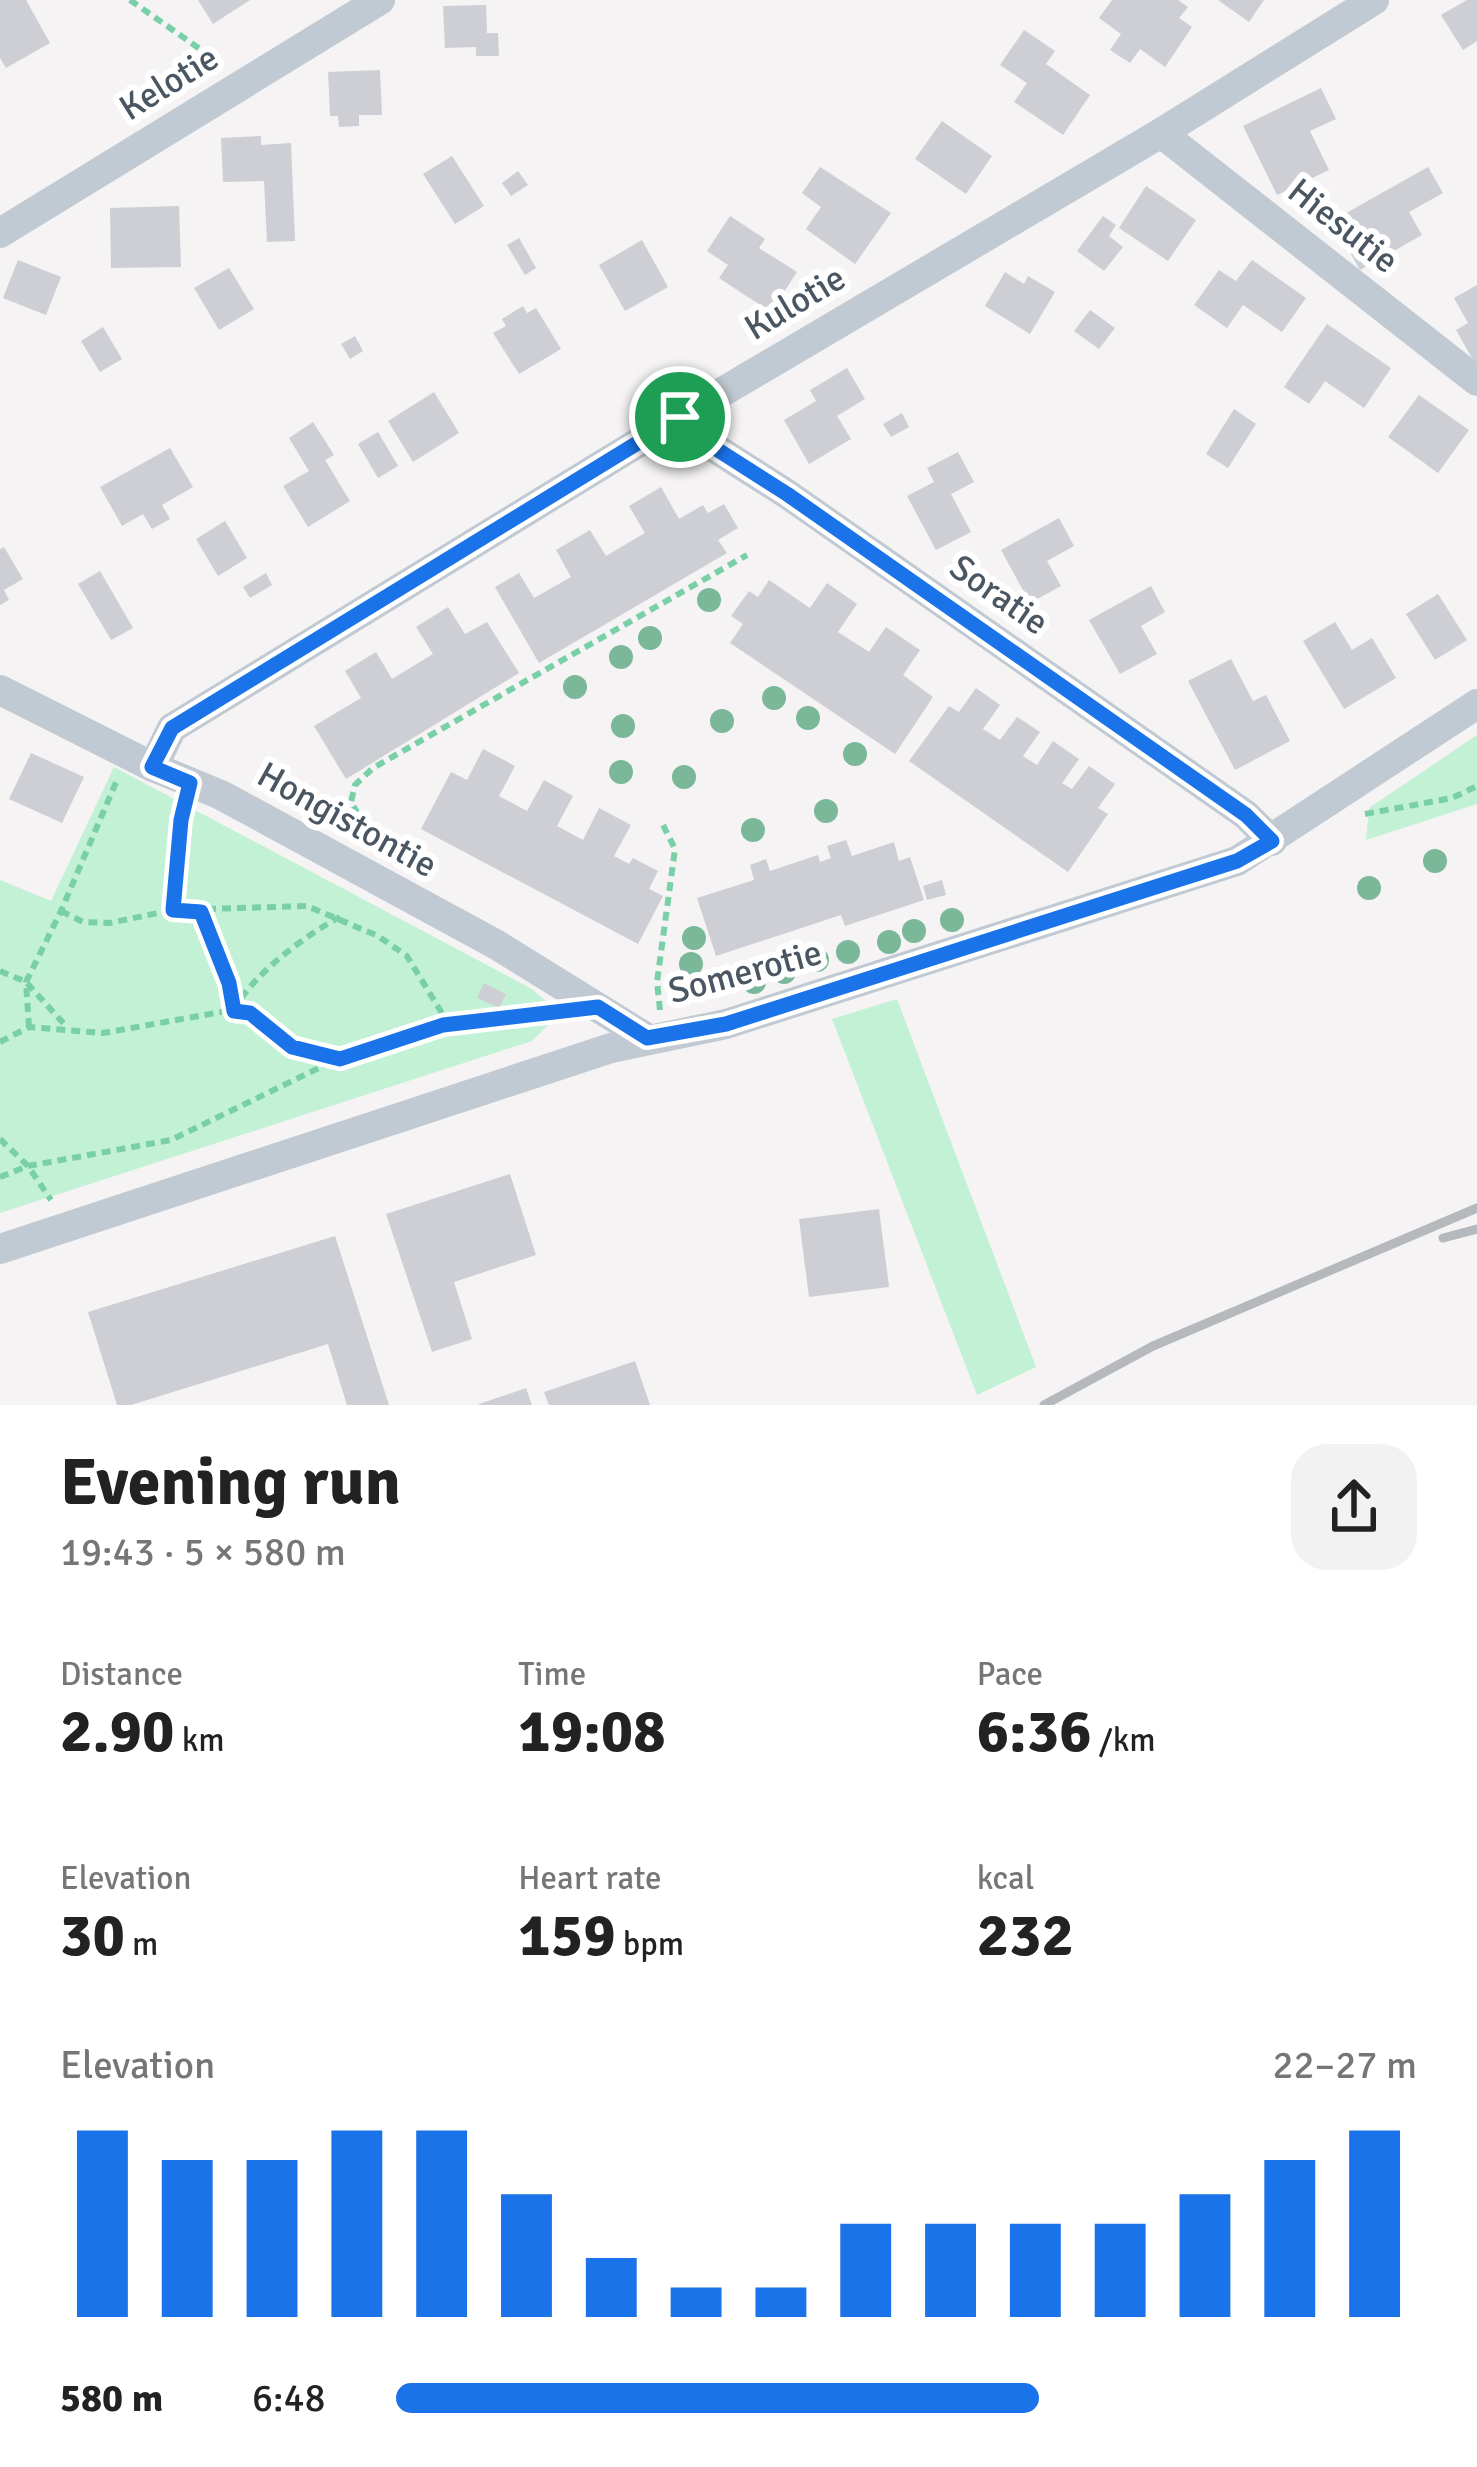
<!DOCTYPE html>
<html lang="en">
<head>
<meta charset="utf-8">
<style>
  body { margin:0; font-family:Signika,sans-serif; background:#f2f2f2; color:#222; height:100vh; display:flex; flex-direction:column; font-size:45px; white-space:nowrap }
  * { box-sizing:border-box; margin:0 }
  p { font-size:39px; color:#767676 }
  .icon { flex:none; width:66px; height:66px; fill:none; stroke:currentColor; stroke-width:2; stroke-linecap:round; stroke-linejoin:round }
  .map { position:relative; height:1405px; overflow:hidden }
  .sheet { display:flex; flex-direction:column; background:#fff; flex:1 }
  .sheet>* { flex:none }
  .pin { position:absolute; display:grid; place-items:center; width:102px; height:102px; color:#fff; margin:-51px; border:6px solid #fff; border-radius:50%; box-shadow:0 3px 12px #0007 }
  .round { display:grid; place-items:center; flex:none; width:126px; height:126px; border-radius:36px; background:#f2f2f2 }
  .headline { display:flex; align-items:center; justify-content:space-between; height:204px; padding:0 60px }
  h1 { font-size:66px; font-weight:700; line-height:90px }
  .metrics { display:grid; grid-template-columns:repeat(3,1fr); gap:18px; height:204px; padding:12px 60px }
  .metrics div { display:grid; align-content:center }
  .metrics b { font-size:60px; font-weight:700 }
  .metrics small { font-size:33px; font-weight:400 }
  .metrics p { font-size:33px }
  .chart { height:336px; padding:24px 60px }
  .chart p { display:flex; justify-content:space-between }
  .chart svg { width:100%; height:216px; margin-top:12px; stroke:#1a73e8; stroke-width:6 }
  ul { padding:0 60px; list-style:none; font-size:39px }
  li { display:grid; grid-template-columns:192px 144px 1fr; align-items:center; height:90px }
  li i { height:30px; border-radius:15px; background:#1a73e8 }
  .map>svg:first-child { display:block }
  .green { fill:#c3f1d5 }
  .building { fill:#cdcfd5 }
  .lines { fill:none; stroke-linecap:round; stroke-linejoin:round }
  .path { stroke:#7ad0a6; stroke-width:6; stroke-dasharray:9 6; stroke-linecap:butt }
  .minor { stroke:#c1cad2; stroke-width:30 }
  .rail { stroke:#b5b8bd; stroke-width:9 }
  .tree { fill:#7bb799 }
  .route-casing { stroke:#fff; stroke-width:24 }
  .route { stroke:#1a73e8; stroke-width:15 }
  .labels { text-anchor:middle; dominant-baseline:central; stroke-width:12; stroke-linejoin:round; paint-order:stroke }
  .street-label { font-size:36px; fill:#4a5661; stroke:#fff }
</style>
</head>
<body>
<div class="map">
<svg width="1477" height="1405" viewBox="0 0 1477 1405">
  <rect width="100%" height="100%" fill="#f5f3f3"/>
  <g class="green">
    <path d="M1477,735V804L1366,840L1369,808Z"/>
    <path d="M114,767L532,989L549,1004L548,1025L532,1041L0,1213V880L51,901Z"/>
    <path d="M897,999L1036,1367L977,1395L832,1019Z"/>
  </g>
  <g class="building">
    <path d="M0,0H26L50,43L6,68L0,58Z"/>
    <path d="M198,0H250L213,24Z"/>
    <path d="M1112,0H1178L1188,7L1179,18L1192,27L1165,67L1140,49L1130,63L1110,50L1121,34L1099,18Z"/>
    <path d="M1218,0H1264L1249,22Z"/>
    <path d="M1467,0H1477V41L1463,50L1441,15Z"/>
    <path d="M486,5L487,33H498L499,56H476V47L445,48L443,6Z"/>
    <path d="M1024,30L1055,51L1046,64L1090,95L1063,135L1014,102L1027,83L1000,65Z"/>
    <path d="M380,70L382,115H359V126L339,127L338,116H330L328,72Z"/>
    <path d="M1321,88L1336,119L1310,131L1329,170L1277,195L1243,126Z"/>
    <path d="M942,121L992,156L966,194L915,159Z"/>
    <path d="M261,136V145L291,143L295,241L267,242L264,181L223,182L221,138Z"/>
    <path d="M452,156L484,206L455,224L423,174Z"/>
    <path d="M820,167L891,213L855,264L806,229L821,207L802,193Z"/>
    <path d="M1428,167L1443,193L1409,212L1422,235L1360,270L1332,221Z"/>
    <path d="M518,171L528,185L511,196L502,183Z"/>
    <path d="M1146,186L1196,220L1168,261L1119,228Z"/>
    <path d="M179,206L181,267L111,268L110,208Z"/>
    <path d="M730,216L765,239L759,248L797,272L771,312L719,278L728,265L707,251Z"/>
    <path d="M1103,216L1116,225L1109,236L1123,247L1104,271L1077,251Z"/>
    <path d="M519,238L536,268L525,275L507,245Z"/>
    <path d="M642,240L668,287L625,311L599,265Z"/>
    <path d="M18,260L61,277L46,315L3,298Z"/>
    <path d="M1252,260L1306,298L1282,332L1243,305L1227,328L1194,305L1219,270L1236,281Z"/>
    <path d="M229,268L254,309L219,330L194,288Z"/>
    <path d="M1005,272L1024,284L1028,276L1055,292L1030,334L985,306Z"/>
    <path d="M1477,285V367L1456,330L1468,323L1454,298Z"/>
    <path d="M523,306L527,313L536,308L561,349L519,374L493,333L506,326L502,319Z"/>
    <path d="M1090,310L1115,328L1099,349L1074,331Z"/>
    <path d="M1327,324L1391,368L1364,408L1325,381L1309,404L1284,387Z"/>
    <path d="M103,327L122,359L100,372L81,341Z"/>
    <path d="M355,336L363,351L350,359L341,344Z"/>
    <path d="M847,368L865,399L837,416L851,439L809,464L784,420L816,401L810,390Z"/>
    <path d="M434,392L459,433L413,462L388,421Z"/>
    <path d="M1419,395L1469,430L1438,473L1388,437Z"/>
    <path d="M1234,409L1256,424L1228,468L1206,454Z"/>
    <path d="M902,413L909,427L891,437L883,424Z"/>
    <path d="M313,422L334,455L325,460L350,501L308,527L283,486L309,471L289,438Z"/>
    <path d="M378,432L398,466L378,478L358,444Z"/>
    <path d="M170,448L193,487L162,505L170,519L152,529L143,514L122,526L100,487Z"/>
    <path d="M958,452L974,482L951,494L971,532L936,550L907,496L934,482L927,468Z"/>
    <path d="M661,487L679,519L703,505L708,513L724,504L738,528L718,540L727,553L539,663L495,587L519,573L534,598L571,577L556,550L590,530L606,556L645,533L629,506Z"/>
    <path d="M1059,518L1074,546L1047,561L1061,586L1030,603L1001,550Z"/>
    <path d="M225,521L247,558L218,576L196,539Z"/>
    <path d="M4,547L23,579L4,590L9,600L0,605V549Z"/>
    <path d="M100,571L133,628L111,640L78,584Z"/>
    <path d="M266,573L272,585L250,598L243,587Z"/>
    <path d="M769,580L810,608L827,583L857,604L838,632L869,652L886,627L920,650L903,675L933,697L895,754L730,643L743,624L731,616L749,591L758,597Z"/>
    <path d="M1151,586L1165,612L1141,626L1157,654L1120,674L1089,620Z"/>
    <path d="M1438,594L1467,640L1435,660L1406,614Z"/>
    <path d="M448,607L465,634L487,622L519,673L346,779L314,726L361,698L345,671L376,652L392,679L433,654L416,627Z"/>
    <path d="M1335,622L1352,650L1372,638L1396,678L1344,709L1303,641Z"/>
    <path d="M1231,659L1253,701L1266,695L1290,741L1235,770L1188,681Z"/>
    <path d="M976,688L1000,705L983,729L1000,740L1017,717L1040,732L1023,756L1037,765L1053,741L1079,759L1062,783L1072,789L1089,766L1115,784L1098,808L1108,814L1068,872L909,761L949,706L959,712Z"/>
    <path d="M483,749L515,766L499,796L527,811L544,780L573,796L557,826L583,840L599,808L631,825L614,856L629,864L633,858L658,871L649,889L663,896L638,944L421,829L451,772L467,780Z"/>
    <path d="M31,753L84,777L62,823L9,799Z"/>
    <path d="M846,840L852,856L894,842L899,861L910,857L924,900L845,926L841,915L716,956L697,898L754,880L750,865L766,859L770,871L818,855L820,862L831,858L827,846Z"/>
    <path d="M942,880L946,895L927,900L923,886Z"/>
    <path d="M484,983L506,994L499,1008L477,998Z"/>
    <path d="M510,1174L536,1255L454,1282L472,1339L432,1352L386,1214Z"/>
    <path d="M879,1209L889,1287L809,1297L799,1219Z"/>
    <path d="M335,1236L389,1405H347L328,1344L131,1405H117L88,1312Z"/>
    <path d="M635,1361L650,1405H549L544,1392Z"/>
    <path d="M526,1388L532,1405H479V1404Z"/>
  </g>
  <g class="lines">
    <g class="path">
      <path d="M130,0L210,56L218,66"/>
      <path d="M1365,814L1452,798L1477,786"/>
      <path d="M373,840L351,802L355,785L373,768L747,555"/>
      <path d="M173,910L182,812"/>
      <path d="M61,911L83,922L109,923L173,910L307,906L378,936L407,956L443,1015L454,1021"/>
      <path d="M201,912L229,983L234,1010"/>
      <path d="M0,971L26,982L65,1025"/>
      <path d="M660,1010L657,982L675,849L661,821"/>
      <path d="M234,1011C249,977 307,934 340,917"/>
      <path d="M29,1027L26,982L61,911L117,780"/>
      <path d="M0,1042L29,1027L103,1033L227,1011L250,1013L292,1047L337,1058"/>
      <path d="M0,1139L28,1166L51,1200"/>
      <path d="M0,1177L28,1166L171,1140L327,1064L443,1025L547,1013"/>
    </g>
    <g class="minor">
      <path d="M1161,133L1477,381"/>
      <path d="M0,233L380,0"/>
      <path d="M680,417L696,436L787,494L1246,815L1272,841"/>
      <path d="M0,690L153,767L221,795L497,945L647,1038"/>
      <path d="M153,767L172,728L680,417L1161,133L1374,0"/>
      <path d="M0,1249L611,1048L726,1024L1237,861L1477,704"/>
    </g>
    <g class="rail">
      <path d="M1443,1238L1477,1229"/>
      <path d="M1044,1405L1153,1346L1477,1208"/>
    </g>
  </g>
  <g class="tree">
    <circle cx="709" cy="600" r="12"/>
    <circle cx="650" cy="638" r="12"/>
    <circle cx="621" cy="657" r="12"/>
    <circle cx="575" cy="687" r="12"/>
    <circle cx="774" cy="698" r="12"/>
    <circle cx="808" cy="718" r="12"/>
    <circle cx="722" cy="721" r="12"/>
    <circle cx="623" cy="726" r="12"/>
    <circle cx="855" cy="754" r="12"/>
    <circle cx="621" cy="772" r="12"/>
    <circle cx="684" cy="777" r="12"/>
    <circle cx="826" cy="811" r="12"/>
    <circle cx="753" cy="830" r="12"/>
    <circle cx="1435" cy="861" r="12"/>
    <circle cx="1369" cy="888" r="12"/>
    <circle cx="952" cy="920" r="12"/>
    <circle cx="914" cy="931" r="12"/>
    <circle cx="694" cy="938" r="12"/>
    <circle cx="889" cy="942" r="12"/>
    <circle cx="848" cy="952" r="12"/>
    <circle cx="817" cy="960" r="12"/>
    <circle cx="691" cy="964" r="12"/>
    <circle cx="784" cy="972" r="12"/>
    <circle cx="754" cy="982" r="12"/>
  </g>
  <g class="lines">
    <defs>
      <path id="route" d="M680,417L696,436L787,494L1246,815L1272,841L1237,861L726,1024L647,1038L598,1007L443,1025L340,1059L292,1047L250,1013L234,1011L229,983L201,912L173,910L181,820L190,783L152,767L172,728Z"/>
    </defs>
    <use href="#route" class="route-casing"/>
    <use href="#route" class="route"/>
  </g>
  <g class="labels">
    <g class="street-label">
      <text transform="translate(169 83) rotate(-32)">Kelotie</text>
      <text transform="translate(1343 226) rotate(38)">Hiesutie</text>
      <text transform="translate(795 303) rotate(-31)">Kulotie</text>
      <text transform="translate(999 595) rotate(35)">Soratie</text>
      <text transform="translate(347 820) rotate(29)">Hongistontie</text>
      <text transform="translate(745 972) rotate(-15)">Somerotie</text>
    </g>
  </g>
</svg>
<div class="pin" style="left:680px;top:417px;background:#1e9e55"><svg class="icon" aria-label="arrive" viewBox="0 0 24 24"><path d="M6 21V4h12l-3 4 3 4H6"/></svg></div>
</div>
<section class="sheet">
<div class="headline"><div><h1>Evening run</h1><p>19:43 · 5 × 580 m</p></div><a class="round"><svg class="icon" aria-label="share" viewBox="0 0 24 24"><path d="M12 15V3M7 8l5-5 5 5M5 13v7h14v-7"/></svg></a></div>
<div class="metrics">
<div><p>Distance</p><b>2.90<small> km</small></b></div>
<div><p>Time</p><b>19:08</b></div>
<div><p>Pace</p><b>6:36<small> /km</small></b></div>
</div>
<div class="metrics">
<div><p>Elevation</p><b>30<small> m</small></b></div>
<div><p>Heart rate</p><b>159<small> bpm</small></b></div>
<div><p>kcal</p><b>232</b></div>
</div>
<div class="chart"><p><span>Elevation</span>22–27 m</p>
<svg viewBox="0 0 160 44" preserveAspectRatio="none"><path d="M5 44V6M15 44V12M25 44V12M35 44V6M45 44V6M55 44V19M65 44V32M75 44V38M85 44V38M95 44V25M105 44V25M115 44V25M125 44V25M135 44V19M145 44V12M155 44V6"/></svg>
</div>
<ul>
<li><b>580 m</b>6:48<i style="width:63%"></i></li>
</ul>
</section>
</body>
</html>
